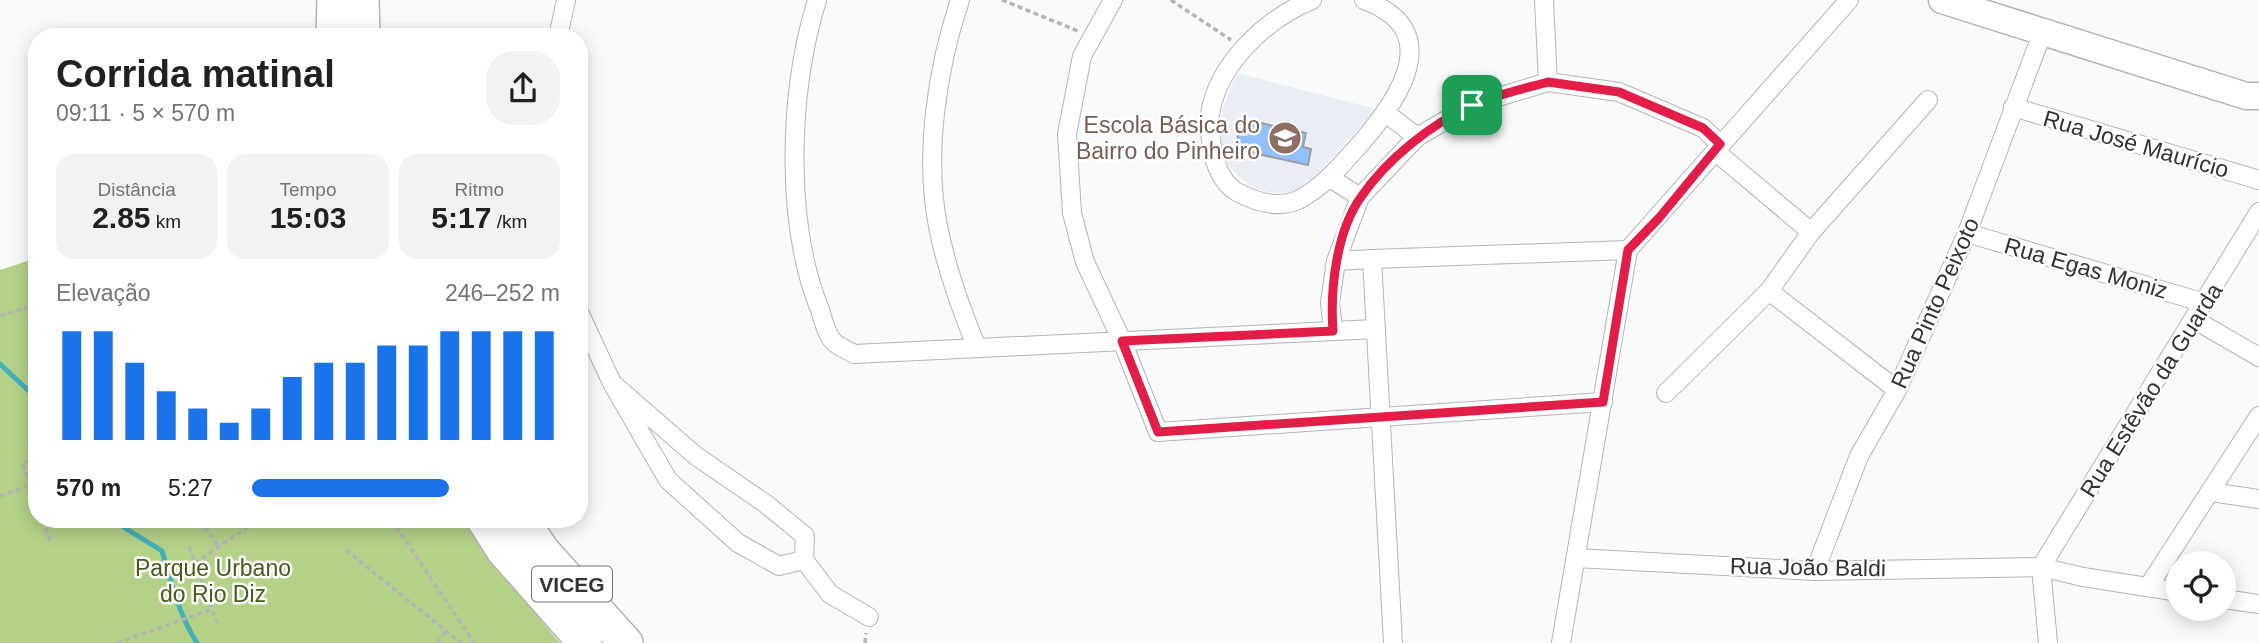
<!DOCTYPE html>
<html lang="pt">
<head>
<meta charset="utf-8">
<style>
  body { margin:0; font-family:Arial,sans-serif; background:#f2f2f2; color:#202124; height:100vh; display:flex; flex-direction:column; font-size:26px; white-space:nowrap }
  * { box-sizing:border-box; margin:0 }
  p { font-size:23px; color:#757577 }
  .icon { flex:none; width:38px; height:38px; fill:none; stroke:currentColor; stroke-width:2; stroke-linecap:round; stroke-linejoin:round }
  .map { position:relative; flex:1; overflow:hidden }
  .panel { position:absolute; left:28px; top:28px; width:560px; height:500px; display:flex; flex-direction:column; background:#fff; border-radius:28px; box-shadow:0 4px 18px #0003 }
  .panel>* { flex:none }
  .controls { position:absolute; left:2166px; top:551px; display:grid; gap:14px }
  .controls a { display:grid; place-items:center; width:70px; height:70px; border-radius:50%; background:#fff; box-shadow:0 4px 18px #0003; font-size:35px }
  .pin { position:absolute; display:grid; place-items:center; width:60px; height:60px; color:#fff; margin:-30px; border-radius:14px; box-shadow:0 4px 10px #0006 }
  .round { display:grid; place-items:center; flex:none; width:74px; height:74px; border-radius:28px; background:#f2f2f2 }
  .head { display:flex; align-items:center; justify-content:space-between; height:119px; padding:0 28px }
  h1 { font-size:38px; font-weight:800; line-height:52px }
  .metrics { display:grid; grid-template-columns:repeat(3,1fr); gap:10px; height:119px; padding:7px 28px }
  .metrics div { display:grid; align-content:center; border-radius:18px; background:#f2f2f2; text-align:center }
  .metrics b { font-size:30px; font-weight:800 }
  .metrics small { font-size:19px; font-weight:400 }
  .metrics p { font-size:19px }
  .chart { height:196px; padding:14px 28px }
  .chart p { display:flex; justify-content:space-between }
  .chart svg { width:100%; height:126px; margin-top:7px; stroke:#1a73e8; stroke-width:6 }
  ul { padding:0 28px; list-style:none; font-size:23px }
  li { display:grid; grid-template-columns:112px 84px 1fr; align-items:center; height:52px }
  li i { height:18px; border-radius:9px; background:#1a73e8 }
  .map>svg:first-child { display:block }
  .built { fill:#e9eef6 }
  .green { fill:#b3d288 }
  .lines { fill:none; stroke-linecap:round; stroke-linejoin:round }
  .stream { stroke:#45b0b9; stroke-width:5 }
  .building { fill:#91c0fd; stroke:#9d9e9f; stroke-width:2 }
  .street-casing { stroke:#b3b4b5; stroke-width:20 }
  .secondary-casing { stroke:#b3b4b5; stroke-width:29 }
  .highway-casing { stroke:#b3b4b5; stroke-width:36 }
  .path { stroke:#b4b4b5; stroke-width:3.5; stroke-dasharray:5 3.5; stroke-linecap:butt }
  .street { stroke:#fff; stroke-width:18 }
  .secondary { stroke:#fff; stroke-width:26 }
  .highway { stroke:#fff; stroke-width:33 }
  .route-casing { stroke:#fff; stroke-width:14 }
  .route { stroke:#e11d48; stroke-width:9 }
  .labels { text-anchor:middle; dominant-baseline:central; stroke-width:5; stroke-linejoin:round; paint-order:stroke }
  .shield { fill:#fff; stroke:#707071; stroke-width:2 }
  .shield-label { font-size:21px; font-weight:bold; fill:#333334 }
  .education-label { font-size:23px; fill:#785e54; stroke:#fff; text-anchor:end }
  .street-label { font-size:23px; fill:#333334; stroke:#fff }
  .park-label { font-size:23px; fill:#445b1c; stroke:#fff }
</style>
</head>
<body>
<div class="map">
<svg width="2259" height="643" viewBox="0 0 2259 643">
  <rect width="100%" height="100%" fill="#f9fafb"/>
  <path class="built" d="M1237,73L1376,109L1314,178L1288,194L1268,192L1252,187L1236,174L1225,160L1220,146L1222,111Z"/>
  <path class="green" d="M37,258V520H464L490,560L560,643H0V270Z"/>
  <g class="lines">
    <g class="stream">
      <path d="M0,364L30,392L37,406"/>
      <path d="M37,434V439"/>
      <path d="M116,520L117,523L162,551C171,582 179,615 197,643"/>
    </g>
  </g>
  <path class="building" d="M1252,121L1306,133L1303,147L1311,149L1308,165L1235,149L1239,131L1249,133Z"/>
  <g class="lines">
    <defs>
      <g id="street">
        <path d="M817,0C789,91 784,221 820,310C823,319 826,333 832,340C836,346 848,350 854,354L1333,331"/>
        <path d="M960,0C937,68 924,155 938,226C946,268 961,309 977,348"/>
        <path d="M1113,0L1082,56L1067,134L1072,213L1085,262L1122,341L1158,432L1603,402"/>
        <path d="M1312,0C1266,19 1217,64 1210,115C1208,125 1211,137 1212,147C1214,162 1222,184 1237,192C1254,201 1278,209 1298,200C1324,187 1342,164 1361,143C1400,98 1446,30 1364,0"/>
        <path d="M1544,0L1548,82"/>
        <path d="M558,37L566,0"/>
        <path d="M2013,107L2259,180"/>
        <path d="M1387,114L1417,137"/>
        <path d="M1715,151L1811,232"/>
        <path d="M1330,178L1360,197"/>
        <path d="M1967,233L2205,303"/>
        <path d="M1628,250L1849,0"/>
        <path d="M1372,259L1628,250L1561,643"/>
        <path d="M1336,261L1372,259L1393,643"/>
        <path d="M1769,291L1897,390"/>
        <path d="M579,312L612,383L668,480L738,543L779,566L804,560L805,536L766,504L696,456L612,383"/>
        <path d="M2195,320L2259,357"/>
        <path d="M1376,329L1333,331L1330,302L1336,261L1360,197L1417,137L1472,105L1548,82L1619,92L1703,128L1720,144"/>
        <path d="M1666,393L1769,291L1811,232L1928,100"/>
        <path d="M2211,492L2259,499"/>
        <path d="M1576,558L1815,571L2041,567L2083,577L2179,592"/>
        <path d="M804,560L830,594L869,617"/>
        <path d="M2041,567L2259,212"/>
        <path d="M2041,567L2048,643"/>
        <path d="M1815,571L1859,456L1897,390L1967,233L2043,31"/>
        <path d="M2148,587L2259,416"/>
        <path d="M2224,599L2259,604"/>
      </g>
      <path id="secondary" d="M1942,0L2246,96H2259"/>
      <g id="highway">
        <path d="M362,0L363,37"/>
        <path d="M333,37L334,0"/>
        <path d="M484,520L503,550L585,643"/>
        <path d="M522,520L542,550L626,643"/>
      </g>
    </defs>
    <use href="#street" class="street-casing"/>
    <use href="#secondary" class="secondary-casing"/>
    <use href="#highway" class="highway-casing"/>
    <g class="path">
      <path d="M1002,0L1078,31"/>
      <path d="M1171,0L1231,40"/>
      <path d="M0,316L37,304"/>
      <path d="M37,455L23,464L37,503"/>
      <path d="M0,496L37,483"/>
      <path d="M43,520L50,541"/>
      <path d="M200,520L219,547"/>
      <path d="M392,520L474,643"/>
      <path d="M189,547L217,623"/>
      <path d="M346,550L461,643"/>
      <path d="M195,563L258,520"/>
      <path d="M117,643L212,609"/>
      <path d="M437,643L446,631"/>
      <path d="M865,643L866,633"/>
    </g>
    <use href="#street" class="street"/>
    <use href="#secondary" class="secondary"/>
    <use href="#highway" class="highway"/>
  </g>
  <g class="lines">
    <defs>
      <path id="route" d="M1548,82L1619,92L1703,128L1720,144L1659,218L1628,250L1603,402L1158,432L1122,341L1333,331C1330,290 1336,232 1361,197C1386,160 1431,124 1471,106C1495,95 1523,89 1548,82Z"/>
    </defs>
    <use href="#route" class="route-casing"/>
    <use href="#route" class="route"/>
  </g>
  <defs>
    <symbol id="school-disc" viewBox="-11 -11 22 22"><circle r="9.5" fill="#8d6e63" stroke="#fff"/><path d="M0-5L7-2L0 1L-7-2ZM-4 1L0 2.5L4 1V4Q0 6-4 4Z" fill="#fff"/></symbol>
  </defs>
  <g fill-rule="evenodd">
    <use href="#school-disc" x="1266" y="119" width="38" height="38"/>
  </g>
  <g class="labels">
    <rect class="shield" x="532" y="566.5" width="80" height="35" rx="5"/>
    <g class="shield-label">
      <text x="572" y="584">VICEG</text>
    </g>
    <g class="education-label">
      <text x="1260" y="125">Escola Básica do<tspan x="1260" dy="26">Bairro do Pinheiro</tspan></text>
    </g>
    <g class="street-label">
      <text transform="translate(2136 144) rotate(16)">Rua José Maurício</text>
      <text transform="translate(2086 268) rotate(16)">Rua Egas Moniz</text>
      <text transform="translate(1935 303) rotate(-66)">Rua Pinto Peixoto</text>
      <text transform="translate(2151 390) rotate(-58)">Rua Estêvão da Guarda</text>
      <text transform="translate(1808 567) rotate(1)">Rua João Baldi</text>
    </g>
    <g class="park-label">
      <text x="213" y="568">Parque Urbano<tspan x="213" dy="26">do Rio Diz</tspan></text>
    </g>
  </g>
</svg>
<div class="controls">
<a><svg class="icon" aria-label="locate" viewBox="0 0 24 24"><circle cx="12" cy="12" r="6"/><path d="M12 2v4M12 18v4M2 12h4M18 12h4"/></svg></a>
</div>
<div class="pin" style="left:1472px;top:105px;background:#1e9e55"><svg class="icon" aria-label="arrive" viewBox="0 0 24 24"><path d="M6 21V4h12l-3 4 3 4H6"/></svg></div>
<section class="panel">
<div class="head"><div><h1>Corrida matinal</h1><p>09:11 · 5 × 570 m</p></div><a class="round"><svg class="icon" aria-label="share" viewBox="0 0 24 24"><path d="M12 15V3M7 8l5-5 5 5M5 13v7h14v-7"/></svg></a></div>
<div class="metrics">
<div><p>Distância</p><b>2.85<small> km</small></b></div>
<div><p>Tempo</p><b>15:03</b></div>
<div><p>Ritmo</p><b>5:17<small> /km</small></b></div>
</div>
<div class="chart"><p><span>Elevação</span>246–252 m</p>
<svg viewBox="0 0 160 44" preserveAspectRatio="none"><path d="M5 44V6M15 44V6M25 44V17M35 44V27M45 44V33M55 44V38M65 44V33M75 44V22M85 44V17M95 44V17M105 44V11M115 44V11M125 44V6M135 44V6M145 44V6M155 44V6"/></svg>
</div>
<ul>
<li><b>570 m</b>5:27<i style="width:64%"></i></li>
</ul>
</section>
</div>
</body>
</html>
